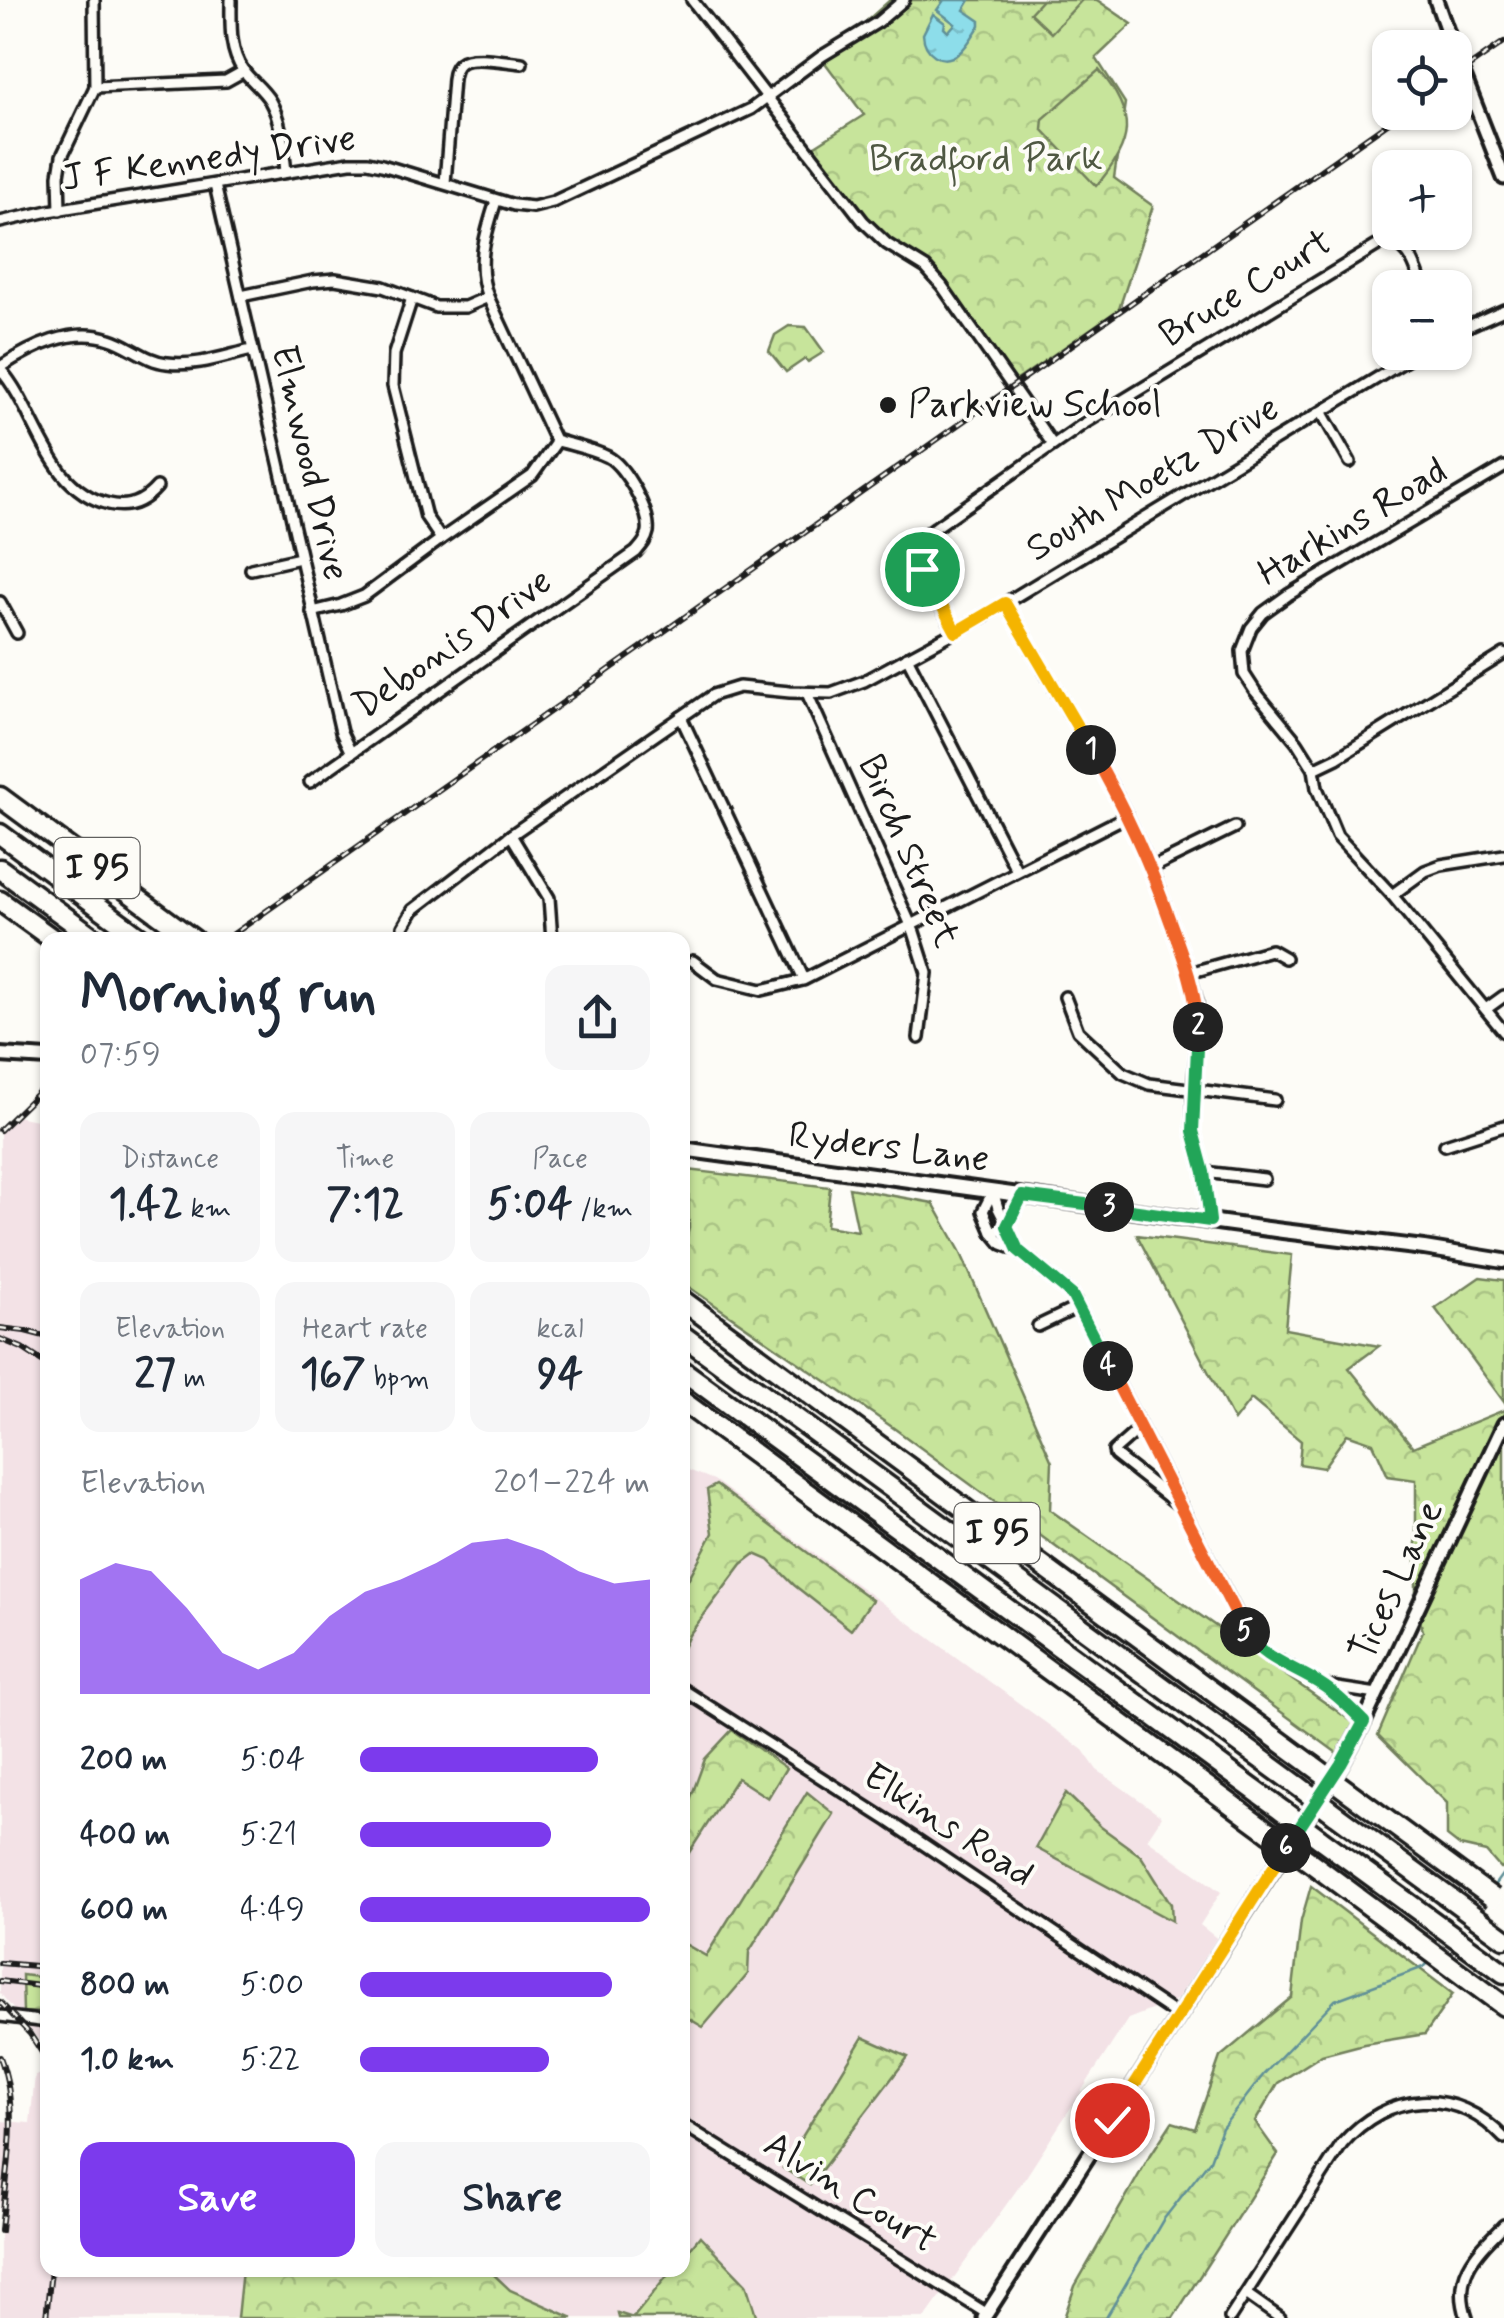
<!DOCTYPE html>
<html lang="en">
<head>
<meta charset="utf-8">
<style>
  body { margin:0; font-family:Mynerve,sans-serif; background:#f6f6f7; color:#1f2937; height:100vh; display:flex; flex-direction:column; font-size:38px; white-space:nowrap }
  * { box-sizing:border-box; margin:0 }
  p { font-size:32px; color:#747a83 }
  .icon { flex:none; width:55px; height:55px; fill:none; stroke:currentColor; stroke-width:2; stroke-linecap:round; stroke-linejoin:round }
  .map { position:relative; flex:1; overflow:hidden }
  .details { position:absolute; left:40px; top:932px; width:650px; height:1345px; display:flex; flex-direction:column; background:#fff; border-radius:20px; box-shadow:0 2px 8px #0004 }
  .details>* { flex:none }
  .fabs { position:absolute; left:1372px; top:30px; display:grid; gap:20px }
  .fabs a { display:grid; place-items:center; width:100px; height:100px; border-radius:20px; background:#fff; box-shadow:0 2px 8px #0004; font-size:50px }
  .pin { position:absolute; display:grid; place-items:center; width:85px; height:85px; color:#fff; margin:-42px; border:5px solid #fff; border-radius:50%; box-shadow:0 2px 10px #0007 }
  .km { position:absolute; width:50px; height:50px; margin:-25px; border-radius:50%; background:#222; color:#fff; font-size:28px; line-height:50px; text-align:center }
  .round { display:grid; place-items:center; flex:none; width:105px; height:105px; border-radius:20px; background:#f6f6f7 }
  .overview { display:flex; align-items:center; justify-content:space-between; height:170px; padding:0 40px }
  h1 { font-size:55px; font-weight:700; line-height:75px }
  .metrics { display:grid; grid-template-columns:repeat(3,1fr); gap:15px; height:170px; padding:10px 40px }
  .metrics div { display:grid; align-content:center; border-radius:20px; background:#f6f6f7; text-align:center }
  .metrics b { font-size:42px; font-weight:700 }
  .metrics small { font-size:28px; font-weight:400 }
  .metrics p { font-size:28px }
  .chart { height:280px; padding:20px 40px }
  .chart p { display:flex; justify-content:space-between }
  .chart svg { width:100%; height:180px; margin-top:10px; fill:#7c3aed; opacity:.7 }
  .button { display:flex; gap:20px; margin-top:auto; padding:20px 40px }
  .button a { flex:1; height:115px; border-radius:20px; background:#7c3aed; color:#fff; font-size:40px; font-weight:700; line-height:115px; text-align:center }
  .button a+a { background:#f6f6f7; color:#1f2937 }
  ul { padding:0 40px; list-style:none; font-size:32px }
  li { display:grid; grid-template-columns:160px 120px 1fr; align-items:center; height:75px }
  li i { height:25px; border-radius:12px; background:#7c3aed }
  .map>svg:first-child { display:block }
  .built { fill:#f3e2e6 }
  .forest { fill:url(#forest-crowns); stroke:#72805c; stroke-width:2.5 }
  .garden { fill:#c7e49b; stroke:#72805c; stroke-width:2.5 }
  .water { fill:url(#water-ripples); stroke:#609098; stroke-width:2.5 }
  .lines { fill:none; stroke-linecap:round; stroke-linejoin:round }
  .stream { stroke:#609098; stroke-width:2.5 }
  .minor-casing { stroke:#1c1c1c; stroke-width:16 }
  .tertiary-casing { stroke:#1c1c1c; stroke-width:19 }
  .secondary-casing { stroke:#1c1c1c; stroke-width:20 }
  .motorway-casing { stroke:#1c1c1c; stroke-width:25 }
  .minor { stroke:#fdfcf7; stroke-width:9 }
  .tertiary { stroke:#fdfcf7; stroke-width:11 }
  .secondary { stroke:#fdfcf7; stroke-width:12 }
  .motorway { stroke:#fdfcf7; stroke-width:18 }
  .rail-casing { stroke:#1c1c1c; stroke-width:6 }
  .rail { stroke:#fdfcf7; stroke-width:2.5; stroke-dasharray:8; stroke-linecap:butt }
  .motorway-bridge-casing { stroke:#1c1c1c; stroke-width:25; stroke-linecap:butt }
  .motorway-bridge { stroke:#fdfcf7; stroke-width:18 }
  .split-1-casing { stroke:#fff; stroke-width:20 }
  .split-2-casing { stroke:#fff; stroke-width:20 }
  .split-3-casing { stroke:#fff; stroke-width:20 }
  .split-4-casing { stroke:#fff; stroke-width:20 }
  .split-5-casing { stroke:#fff; stroke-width:20 }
  .split-6-casing { stroke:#fff; stroke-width:20 }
  .split-7-casing { stroke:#fff; stroke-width:20 }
  .split-1 { stroke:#f5b400; stroke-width:12 }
  .split-2 { stroke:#f0652b; stroke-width:12 }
  .split-3 { stroke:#22a559; stroke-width:12 }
  .split-4 { stroke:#22a559; stroke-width:12 }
  .split-5 { stroke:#f0652b; stroke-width:12 }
  .split-6 { stroke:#22a559; stroke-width:12 }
  .split-7 { stroke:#f5b400; stroke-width:12 }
  .poi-dot { fill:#1c1c1c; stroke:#fdfcf7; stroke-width:4 }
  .labels { text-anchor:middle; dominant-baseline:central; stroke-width:8; stroke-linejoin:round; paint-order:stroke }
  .shield { fill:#fdfcf7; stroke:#605f5e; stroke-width:2.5 }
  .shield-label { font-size:35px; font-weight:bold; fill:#1c1c1c }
  .street-label { font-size:38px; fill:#1c1c1c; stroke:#fdfcf7 }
  .park-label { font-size:38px; fill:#4f5842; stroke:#fdfcf7 }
  .poi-label { font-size:38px; fill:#1c1c1c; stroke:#fdfcf7; text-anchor:start }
</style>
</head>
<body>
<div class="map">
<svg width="1504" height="2318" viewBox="0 0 1504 2318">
  <defs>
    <pattern id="forest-crowns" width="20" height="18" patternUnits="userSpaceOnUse" patternTransform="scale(2.5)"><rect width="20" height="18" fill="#c7e49b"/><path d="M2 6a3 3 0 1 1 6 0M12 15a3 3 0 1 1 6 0" fill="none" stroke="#aac385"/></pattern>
    <pattern id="water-ripples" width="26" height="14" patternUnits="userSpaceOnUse" patternTransform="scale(2.5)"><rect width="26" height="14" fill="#8dddea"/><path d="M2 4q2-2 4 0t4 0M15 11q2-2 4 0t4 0" fill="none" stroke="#79bdc8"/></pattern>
  </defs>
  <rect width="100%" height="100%" fill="#fdfcf7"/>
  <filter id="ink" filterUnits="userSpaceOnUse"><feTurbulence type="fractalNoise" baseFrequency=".01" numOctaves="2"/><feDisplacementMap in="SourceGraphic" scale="20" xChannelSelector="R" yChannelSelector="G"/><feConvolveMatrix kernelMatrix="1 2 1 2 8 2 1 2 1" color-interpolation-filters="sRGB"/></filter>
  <g filter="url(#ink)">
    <g class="built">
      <path d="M16,1116L47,1122V2050L0,1993V1132Z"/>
      <path d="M683,1468L714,1480L1083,1750L1097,1770L1162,1816L1147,1839L1221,1892L1200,1925L1224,1944L1192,1994L1128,2019L1026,2177L925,2318H573L510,2290L489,2270H682Z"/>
      <path d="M47,2072L48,2270H242L237,2318H0V2121L30,2123L35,2076Z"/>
    </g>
    <g class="forest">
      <path d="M890,0H1097L1132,24L1096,58L1125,103L1114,178L1153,206L1119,309L1007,387L927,275L863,230L840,192L804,153L864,115L823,60Z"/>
      <path d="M789,326L806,327L824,352L808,362L805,359L786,372L769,351L775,335Z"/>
      <path d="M688,1170L830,1187L826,1226L858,1231L849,1188L933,1203L960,1251L1052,1462L1050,1510L1357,1725L1337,1753L895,1429L683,1283L682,1258L689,1228Z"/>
      <path d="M1137,1235L1292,1255L1285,1329L1379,1346L1349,1368L1413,1447L1504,1410V1868H1500L1486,1852L1460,1846L1447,1836V1803L1378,1735L1423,1631L1416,1607V1480L1388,1476L1373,1443L1347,1434L1323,1468L1299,1464L1301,1441L1251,1399L1234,1421Z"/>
      <path d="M1480,1277L1504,1280V1402L1435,1308Z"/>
      <path d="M716,1485L872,1600L851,1630L794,1585L769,1560L755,1554L742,1564L689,1635L683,1648V1589L713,1533L707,1490Z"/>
      <path d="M732,1730L786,1768L768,1798L737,1778L683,1862V1819L705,1759Z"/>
      <path d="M807,1792L834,1814L749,1952L748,1974L703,2027L683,2015V1943L706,1956Z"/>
      <path d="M1066,1793L1101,1827L1141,1856L1171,1904L1172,1921L1036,1848Z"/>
      <path d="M1311,1886L1453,1994L1425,2034L1364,2044L1322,2055L1278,2083L1255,2122L1278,2154L1173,2318H1064L1075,2286L1148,2159L1172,2122L1195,2129L1220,2057L1292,1997L1301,1921Z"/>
      <path d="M22,1975L47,1978V2013L23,2012Z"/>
      <path d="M863,2037L908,2057L810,2185L783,2168Z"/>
      <path d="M700,2236L746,2284L757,2318H619L618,2313L633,2318L672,2270H682L683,2257Z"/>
      <path d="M242,2270H489L510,2290L573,2318H237Z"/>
    </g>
    <g class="garden">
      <path d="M1042,0H1080L1081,1L1051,33L1030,13Z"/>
      <path d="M1099,70C1137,115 1134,143 1096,186L1042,129L1043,119Z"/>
    </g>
    <path class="water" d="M944,0H970L964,10L980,21V25C974,34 967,47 959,53C941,67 924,52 923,34L933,14L945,23L944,28L948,32L955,24L937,10Z"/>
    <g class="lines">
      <g class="stream">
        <path d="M1493,1887L1504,1872"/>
        <path d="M1106,2318L1163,2220L1210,2160L1222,2128L1264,2074L1335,2000L1424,1967L1430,1961"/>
      </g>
      <defs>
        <g id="minor">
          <path d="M231,0C231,24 229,50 243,70C251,81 263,89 270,101C282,122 283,148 286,171"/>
          <path d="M692,0L863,221L887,244L926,268L942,286L1053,445"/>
          <path d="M95,87L226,81L244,71"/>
          <path d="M445,183L453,79C454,72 455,67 460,63C471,54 508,62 522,63"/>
          <path d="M215,185L341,732L351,753"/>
          <path d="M60,210L59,175L62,156L95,87L94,0"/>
          <path d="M0,222L49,211L350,162H368L382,165L514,205L533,207L553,202L751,109L822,56L878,22L904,0"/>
          <path d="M241,296L313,281L335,279L383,287L436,307H465L488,297"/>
          <path d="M412,298L394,354L393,386L426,517L441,539"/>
          <path d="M1455,332L1504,310"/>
          <path d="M0,367C31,347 72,326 110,339C130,345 146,361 167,363C195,367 225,356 252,350"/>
          <path d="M0,369C38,412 46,489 109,504C129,509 144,502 157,487"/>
          <path d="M1322,413L1350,462"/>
          <path d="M1504,467L1288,595L1263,613L1251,628L1242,651L1244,674L1255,691L1297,742L1314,769L1317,788L1337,836L1392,895L1504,1032"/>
          <path d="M251,569L300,558"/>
          <path d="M0,602L17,633"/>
          <path d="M1005,603L1110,783L1127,816L1151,868L1189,973L1197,1002L1198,1037L1193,1090V1131L1204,1172L1210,1221"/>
          <path d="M312,612L341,605L364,596L441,539L532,476L557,441"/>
          <path d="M956,632C944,610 908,561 924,537C927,533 932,530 936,527L1082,425L1383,242C1410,242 1415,266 1423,288"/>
          <path d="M907,657L1017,871"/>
          <path d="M807,693L914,932L927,973L919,1038"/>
          <path d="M681,717L804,979"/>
          <path d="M1314,769L1337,758L1504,654"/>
          <path d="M310,782L636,552C642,545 646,541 648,532C651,512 625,466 608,457C592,449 571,445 555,440L488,297C475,264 486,233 496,201"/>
          <path d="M511,835L549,898L552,940"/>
          <path d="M1151,868L1235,827"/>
          <path d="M1392,895L1425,871L1441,865L1504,855"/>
          <path d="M403,927L413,910L511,835L713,695L739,687L790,692L831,693L864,681L977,620L1420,352"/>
          <path d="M693,961L717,979L762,990L803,980L1127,816"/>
          <path d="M1189,973L1271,950L1285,958"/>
          <path d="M1065,997L1078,1031L1123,1073L1149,1084L1275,1100"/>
          <path d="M1486,1009L1504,996"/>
          <path d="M1445,1145L1504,1126"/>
          <path d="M1204,1172L1264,1179"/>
          <path d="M993,1191L983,1211L992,1232L1002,1244L1018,1250L1072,1295L1250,1639L1267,1654L1324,1686"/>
          <path d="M992,1232L1007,1226L998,1208L993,1191"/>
          <path d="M1018,1250L1007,1226L1022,1195"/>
          <path d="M1038,1326L1078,1307"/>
          <path d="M1140,1428L1114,1451L1115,1455L1176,1503"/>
          <path d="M682,1689L889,1821L1180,2017"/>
          <path d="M1364,1722L1324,1686L1377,1694"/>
          <path d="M0,2016L48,2022"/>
          <path d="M682,2124L986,2313"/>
          <path d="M1246,2294L1280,2318"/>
          <path d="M1230,2318L1342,2144C1388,2091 1455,2086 1504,2138"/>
          <path d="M1467,2318C1452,2275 1476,2253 1504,2225"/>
        </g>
        <g id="tertiary">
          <path d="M1436,0L1453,48"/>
          <path d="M1455,53L1504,178"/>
          <path d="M984,2318L1341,1764L1364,1722L1504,1424"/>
        </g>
        <g id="secondary">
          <path d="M0,1055L48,1058"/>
          <path d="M682,1149L1283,1231L1424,1248L1504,1261"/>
        </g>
        <g id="motorway">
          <path d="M0,797L194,940"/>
          <path d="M0,834L144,940"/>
          <path d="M0,869L97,940"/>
          <path d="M0,901L54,940"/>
          <path d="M682,1300L1312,1765"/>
          <path d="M682,1335L1298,1786"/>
          <path d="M682,1370L1283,1811"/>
          <path d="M682,1401L1269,1832"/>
          <path d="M1335,1814L1504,1938"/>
          <path d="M1319,1838L1504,1973"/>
          <path d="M1306,1859L1504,2006"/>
        </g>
      </defs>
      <use href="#minor" class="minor-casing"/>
      <use href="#tertiary" class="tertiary-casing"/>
      <use href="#secondary" class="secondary-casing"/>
      <use href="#motorway" class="motorway-casing"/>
      <use href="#minor" class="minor"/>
      <use href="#tertiary" class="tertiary"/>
      <use href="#secondary" class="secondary"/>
      <use href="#motorway" class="motorway"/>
      <defs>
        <g id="rail">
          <path d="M1455,76L1504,42"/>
          <path d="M225,940L1403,112"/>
          <path d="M0,1130L48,1083"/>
          <path d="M0,1328L25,1331L48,1337"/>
          <path d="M0,1339L22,1348L48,1365"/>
          <path d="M0,1963L48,1967"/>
          <path d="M0,1981L48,1987"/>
          <path d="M0,2002L30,2034L48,2062"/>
          <path d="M0,2057C21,2111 6,2174 1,2231"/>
          <path d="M46,2318L51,2270"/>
        </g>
      </defs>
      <use href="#rail" class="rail-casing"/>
      <use href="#rail" class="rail"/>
      <defs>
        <g id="motorway-bridge">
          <path d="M1312,1765L1493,1898"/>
          <path d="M1298,1786L1335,1814"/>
          <path d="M1283,1811L1319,1838"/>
          <path d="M1269,1832L1306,1859"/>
        </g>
      </defs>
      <use href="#motorway-bridge" class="motorway-bridge-casing"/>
      <use href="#motorway-bridge" class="motorway-bridge"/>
    </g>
  </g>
  <g class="lines" filter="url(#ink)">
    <defs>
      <path id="split-1" d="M922,569L956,632L1005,603L1091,750"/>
      <path id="split-2" d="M1091,750C1123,805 1149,861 1170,921C1183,956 1196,989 1198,1027"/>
      <path id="split-3" d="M1109,1207L1210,1221L1204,1172L1193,1131L1198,1027"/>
      <path id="split-4" d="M1108,1366L1072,1295L1018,1250L1007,1226L1022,1196L1109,1207"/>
      <path id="split-5" d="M1108,1366L1245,1632"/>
      <path id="split-6" d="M1245,1632C1263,1659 1296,1668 1322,1685C1338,1695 1351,1709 1364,1722L1341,1764L1286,1848"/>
      <path id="split-7" d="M1112,2120L1286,1848"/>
    </defs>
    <use href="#split-1" class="split-1-casing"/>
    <use href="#split-2" class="split-2-casing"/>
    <use href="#split-3" class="split-3-casing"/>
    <use href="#split-4" class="split-4-casing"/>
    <use href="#split-5" class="split-5-casing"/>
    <use href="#split-6" class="split-6-casing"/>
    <use href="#split-7" class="split-7-casing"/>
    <use href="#split-1" class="split-1"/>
    <use href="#split-2" class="split-2"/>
    <use href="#split-3" class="split-3"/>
    <use href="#split-4" class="split-4"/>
    <use href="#split-5" class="split-5"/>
    <use href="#split-6" class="split-6"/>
    <use href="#split-7" class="split-7"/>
  </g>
  <circle class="poi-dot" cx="888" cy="405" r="10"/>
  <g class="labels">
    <g class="shield">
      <rect x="54.5" y="838" width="85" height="60" rx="8"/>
      <rect x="954.5" y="1503" width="85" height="60" rx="8"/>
    </g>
    <g class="shield-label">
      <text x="97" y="868">I 95</text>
      <text x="997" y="1533">I 95</text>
    </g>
    <g class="street-label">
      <text transform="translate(209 159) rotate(-8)">J F Kennedy Drive</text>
      <text transform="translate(1246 289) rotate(-31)">Bruce Court</text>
      <text transform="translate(309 463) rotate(77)">Elmwood Drive</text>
      <text transform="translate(1153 479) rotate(-31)">South Moetz Drive</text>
      <text transform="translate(1353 523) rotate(-31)">Harkins Road</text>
      <text transform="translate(453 644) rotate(-35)">Debonis Drive</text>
      <text transform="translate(908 851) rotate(67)">Birch Street</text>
      <text transform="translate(889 1148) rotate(7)">Ryders Lane</text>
      <text transform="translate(1397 1581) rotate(-65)">Tices Lane</text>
      <text transform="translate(948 1826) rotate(33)">Elkins Road</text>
      <text transform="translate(850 2193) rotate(32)">Alvin Court</text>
    </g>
    <g class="park-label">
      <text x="986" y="159">Bradford Park</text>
    </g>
    <g class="poi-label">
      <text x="908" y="405">Parkview School</text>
    </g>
  </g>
</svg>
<div class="fabs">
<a><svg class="icon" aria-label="locate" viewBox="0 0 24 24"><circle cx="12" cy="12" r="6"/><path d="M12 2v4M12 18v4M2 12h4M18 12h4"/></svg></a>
<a>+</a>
<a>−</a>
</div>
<div class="pin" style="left:922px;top:569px;background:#1e9e55"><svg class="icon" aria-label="arrive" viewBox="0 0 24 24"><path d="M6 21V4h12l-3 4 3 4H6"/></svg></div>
<div class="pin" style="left:1112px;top:2120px;background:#d93025"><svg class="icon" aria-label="check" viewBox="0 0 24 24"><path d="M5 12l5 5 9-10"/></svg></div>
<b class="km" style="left:1091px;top:750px">1</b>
<b class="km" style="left:1198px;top:1027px">2</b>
<b class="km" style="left:1109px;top:1207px">3</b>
<b class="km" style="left:1108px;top:1366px">4</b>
<b class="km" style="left:1245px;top:1632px">5</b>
<b class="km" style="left:1286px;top:1848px">6</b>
<section class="details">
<div class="overview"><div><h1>Morning run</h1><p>07:59</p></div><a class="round"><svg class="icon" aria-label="share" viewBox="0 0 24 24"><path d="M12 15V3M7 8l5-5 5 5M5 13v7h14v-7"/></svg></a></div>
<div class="metrics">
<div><p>Distance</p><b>1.42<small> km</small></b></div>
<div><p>Time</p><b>7:12</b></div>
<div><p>Pace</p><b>5:04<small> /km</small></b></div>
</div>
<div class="metrics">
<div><p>Elevation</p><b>27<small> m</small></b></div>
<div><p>Heart rate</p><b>167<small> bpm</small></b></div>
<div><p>kcal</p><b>94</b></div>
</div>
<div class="chart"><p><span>Elevation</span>201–224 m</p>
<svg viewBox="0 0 160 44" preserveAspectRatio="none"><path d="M0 44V16L10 12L20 14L30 23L40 34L50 38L60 34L70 25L80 19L90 16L100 12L110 7L120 6L130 9L140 14L150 17L160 16V44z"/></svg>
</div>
<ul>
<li><b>200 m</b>5:04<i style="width:82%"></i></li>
<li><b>400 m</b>5:21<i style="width:66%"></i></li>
<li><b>600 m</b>4:49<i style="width:100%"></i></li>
<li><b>800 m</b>5:00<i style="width:87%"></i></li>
<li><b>1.0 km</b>5:22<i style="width:65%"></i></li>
</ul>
<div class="button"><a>Save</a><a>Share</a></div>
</section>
</div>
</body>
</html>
